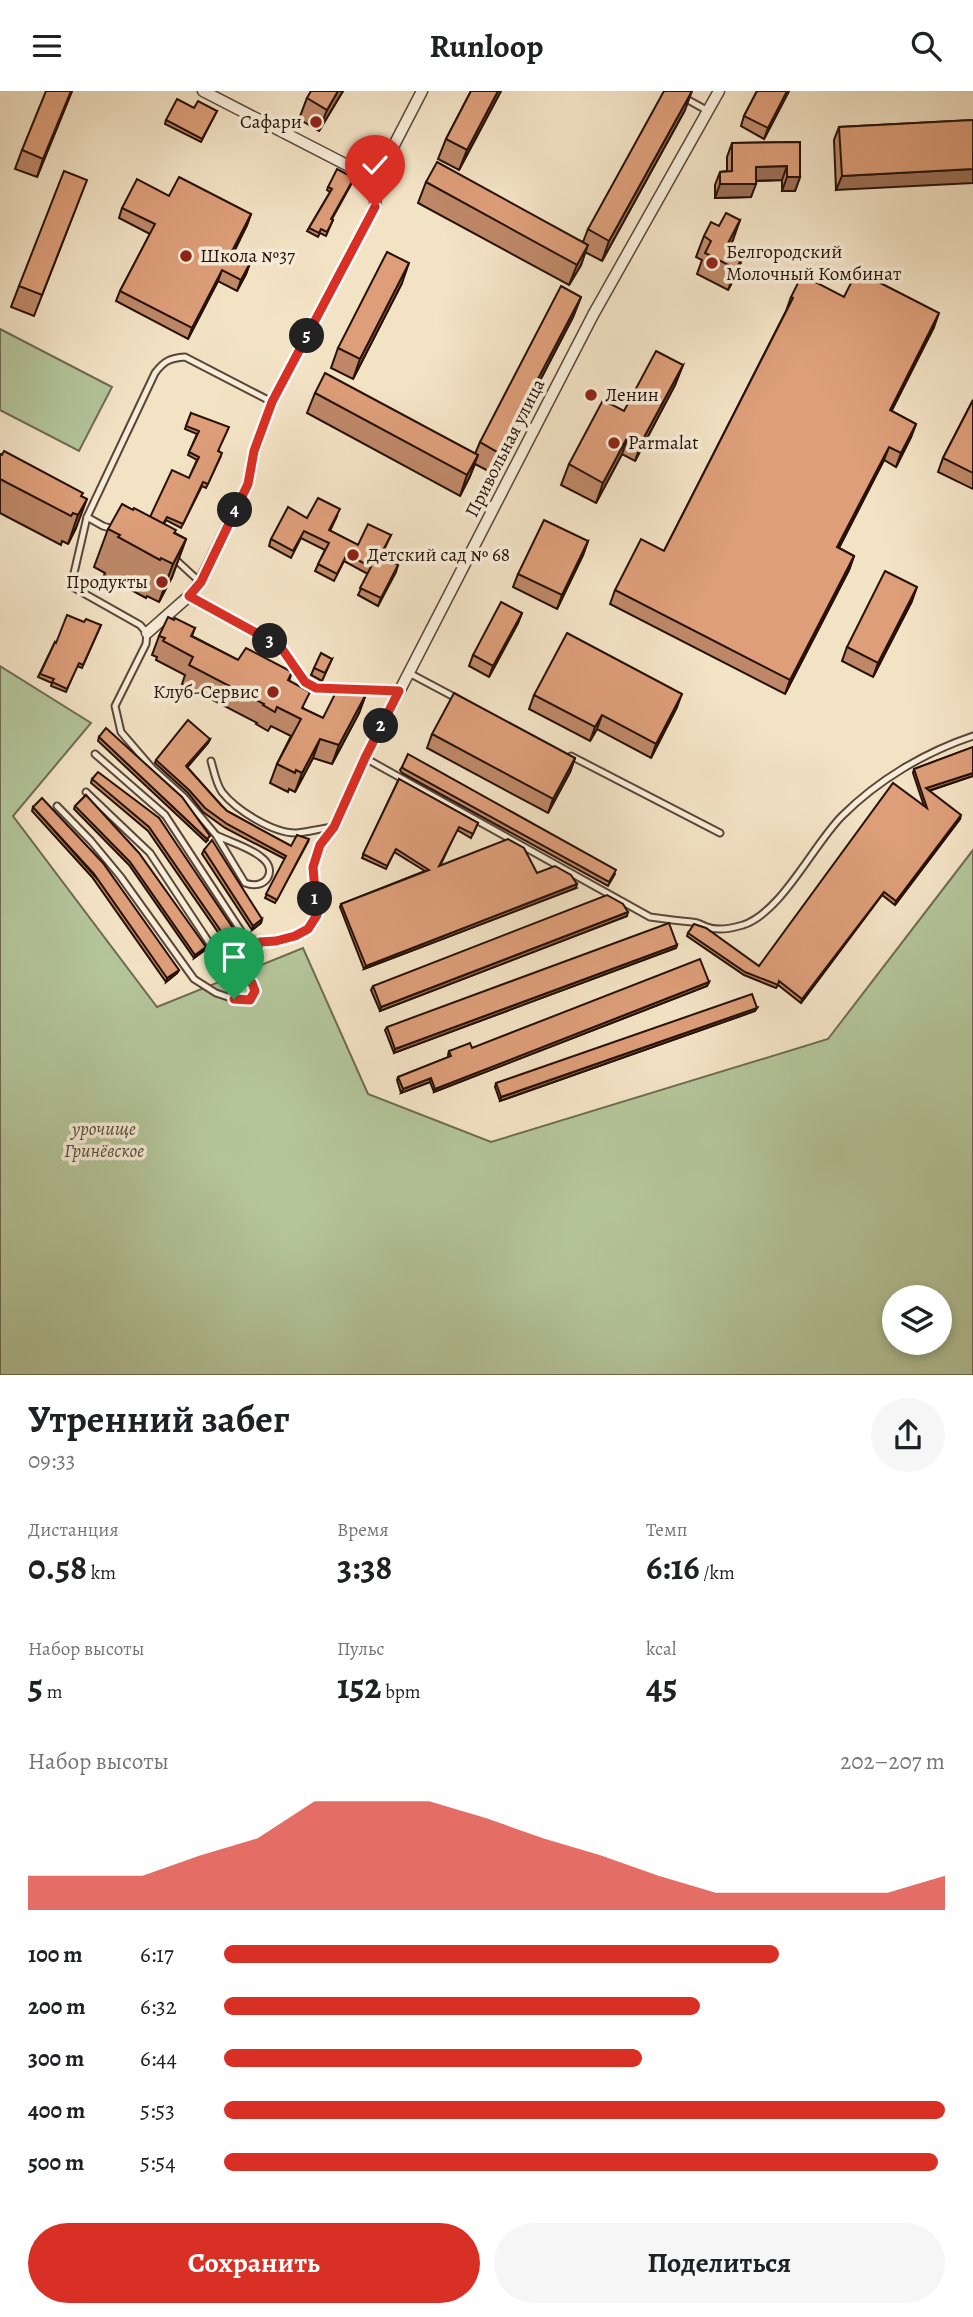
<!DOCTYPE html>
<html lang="ru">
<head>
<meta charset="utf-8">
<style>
  body { margin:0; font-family:Alegreya,serif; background:#f6f6f6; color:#202124; height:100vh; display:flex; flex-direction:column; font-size:26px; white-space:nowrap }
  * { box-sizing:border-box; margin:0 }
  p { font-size:23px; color:#757577 }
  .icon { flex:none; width:38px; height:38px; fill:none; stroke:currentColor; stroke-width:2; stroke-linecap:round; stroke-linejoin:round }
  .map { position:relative; height:1284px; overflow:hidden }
  .drawer { display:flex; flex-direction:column; background:#fff; flex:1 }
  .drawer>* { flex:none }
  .buttons { position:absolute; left:882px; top:1194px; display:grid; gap:14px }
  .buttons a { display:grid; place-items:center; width:70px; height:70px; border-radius:50%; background:#fff; box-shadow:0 4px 10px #0003; font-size:35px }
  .pin { position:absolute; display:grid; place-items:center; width:60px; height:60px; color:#fff; margin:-72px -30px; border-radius:50% 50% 50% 0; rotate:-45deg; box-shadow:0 0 7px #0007 }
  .pin .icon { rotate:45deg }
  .km { position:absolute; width:35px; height:35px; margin:-18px; border-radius:50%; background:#222; color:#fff; font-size:19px; line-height:35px; text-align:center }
  .round { display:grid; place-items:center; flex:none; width:74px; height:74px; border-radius:37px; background:#f6f6f6 }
  .head { display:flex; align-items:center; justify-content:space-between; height:119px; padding:0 28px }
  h1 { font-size:38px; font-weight:700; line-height:52px }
  .metrics { display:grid; grid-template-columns:repeat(3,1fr); gap:10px; height:119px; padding:7px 28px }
  .metrics div { display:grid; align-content:center }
  .metrics b { font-size:35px; font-weight:700 }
  .metrics small { font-size:19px; font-weight:400 }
  .metrics p { font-size:19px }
  .chart { height:196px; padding:14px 28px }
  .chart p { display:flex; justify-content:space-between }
  .chart svg { width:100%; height:126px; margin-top:7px; fill:#d93025; opacity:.7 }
  .cta { display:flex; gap:14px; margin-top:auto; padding:14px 28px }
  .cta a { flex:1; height:80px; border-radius:42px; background:#d93025; color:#fff; font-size:28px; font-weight:700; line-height:80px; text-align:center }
  .cta a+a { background:#f6f6f6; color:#202124 }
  ul { padding:0 28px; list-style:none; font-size:23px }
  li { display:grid; grid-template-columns:112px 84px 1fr; align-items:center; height:52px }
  li i { height:18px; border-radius:9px; background:#d93025 }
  header { display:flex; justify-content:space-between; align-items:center; height:91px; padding:0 28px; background:#fff; font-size:32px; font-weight:700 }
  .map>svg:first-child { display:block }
  .green { fill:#b4c59a; stroke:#6e6b52; stroke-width:2; fill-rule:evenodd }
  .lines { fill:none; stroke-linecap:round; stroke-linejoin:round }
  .service-casing { stroke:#5a4638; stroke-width:9 }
  .minor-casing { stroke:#5a4638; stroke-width:13 }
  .service { stroke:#f7edd9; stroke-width:5 }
  .minor { stroke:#f7edd9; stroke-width:10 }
  .wall { fill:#be8868; stroke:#271109; stroke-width:2 }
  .shaded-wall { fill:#9b6f55; stroke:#271109; stroke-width:2 }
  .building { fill:#dd9e79; stroke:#271109; stroke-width:2 }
  .route-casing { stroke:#fff; stroke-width:14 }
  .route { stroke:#d93025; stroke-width:9 }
  .poi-dot { fill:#8f2418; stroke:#f7edd9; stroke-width:2.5 }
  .labels { text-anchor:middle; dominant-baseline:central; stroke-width:7; stroke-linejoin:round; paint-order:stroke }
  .poi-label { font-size:19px; fill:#271109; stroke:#f7edd9; text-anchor:start }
  .street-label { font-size:19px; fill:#271109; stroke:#f7edd9 }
  .park-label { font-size:19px; font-style:italic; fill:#58503c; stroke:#f7edd9 }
</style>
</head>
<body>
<header><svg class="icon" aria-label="menu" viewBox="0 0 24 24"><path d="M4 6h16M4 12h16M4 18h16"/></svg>Runloop<svg class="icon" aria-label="search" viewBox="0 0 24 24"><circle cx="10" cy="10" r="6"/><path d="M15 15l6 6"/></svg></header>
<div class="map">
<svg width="973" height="1285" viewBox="0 0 973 1285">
  <rect width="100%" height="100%" fill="#f3e3c5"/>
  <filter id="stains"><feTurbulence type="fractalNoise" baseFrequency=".00286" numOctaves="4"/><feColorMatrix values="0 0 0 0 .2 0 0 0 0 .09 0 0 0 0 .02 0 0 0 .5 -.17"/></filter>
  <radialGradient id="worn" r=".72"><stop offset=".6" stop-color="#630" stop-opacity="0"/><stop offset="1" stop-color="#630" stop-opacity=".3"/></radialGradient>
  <g class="green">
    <path d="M0,238L112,296L79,360L0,319Z"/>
    <path d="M0,575L91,632L13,725L157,916L303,857L368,1003L491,1051L828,948L973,759V1284H0ZM894,1206H940V1251H894Z"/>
  </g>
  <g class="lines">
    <defs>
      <g id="service">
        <path d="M684,0L681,5L708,20"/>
        <path d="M87,426L103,435L113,438"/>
        <path d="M175,468L200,491"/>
        <path d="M189,505L280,555L305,591L316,597L342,599"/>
        <path d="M409,582L456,607"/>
        <path d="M355,599L398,600"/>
        <path d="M95,663L165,724L243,843C247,846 252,849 257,850C276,854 314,845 317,823C318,814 314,804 313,796C311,771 319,755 334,736"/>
        <path d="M571,665L720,742"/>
        <path d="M365,667L650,826C664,828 678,830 692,831C698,831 701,834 707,836C717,840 733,837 743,834C782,821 813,754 842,725C878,689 925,661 973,645"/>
        <path d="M211,670C214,680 216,692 222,701C236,719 274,743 297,742C309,741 322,737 334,736"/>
        <path d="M86,701L150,762L220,868C242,886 251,871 259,851"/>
        <path d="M57,715L91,750L120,785L194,888L216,902L234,908L250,909L255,900L252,892L229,875"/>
        <path d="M216,744C230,751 249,756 261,766C279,779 266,800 245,792L216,744L184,706L152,677L121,641L115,615L146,553L147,542L140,534L71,495L87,426L155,282C164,270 170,267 185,266L272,311"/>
      </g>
      <g id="minor">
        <path d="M203,0L376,89"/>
        <path d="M147,542L189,505L200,491L248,393L254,361L272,311L375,116L376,89L422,0"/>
        <path d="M334,736L365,667L593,224L719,0"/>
      </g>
    </defs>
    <use href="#service" class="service-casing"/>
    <use href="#minor" class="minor-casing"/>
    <use href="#service" class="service"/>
    <use href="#minor" class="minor"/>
  </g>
  <g class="wall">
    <path d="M72,0L37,86L15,78L22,59Z"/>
    <path d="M343,0L319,40L299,28L307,7Z"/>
    <path d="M471,0H501L459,79L438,68L446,48Z"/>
    <path d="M757,0H789L764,48L741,35L744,25Z"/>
    <path d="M194,17L217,20L201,51L165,33L166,29Z"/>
    <path d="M685,19L602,170L585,161L581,174L569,194L418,112L426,91L583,151L588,138Z"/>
    <path d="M973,29L836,99L834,49L839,36Z"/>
    <path d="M800,51V86L795,100H782V89L756,90L751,106L715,107V94L720,81L727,80V66L732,52Z"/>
    <path d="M353,90L332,128L333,129L326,145L320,142L318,146L307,140L330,101L327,99L328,96Z"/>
    <path d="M169,105L251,123L247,134L233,163L250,172L246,183L237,200L218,190L188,248L116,210L120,200L150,143L119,127L122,117Z"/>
    <path d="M79,109L34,225L11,216L19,195Z"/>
    <path d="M740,129L729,156L744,163L736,184L728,199L697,183L702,169L696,166L704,145L719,135Z"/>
    <path d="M402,192L353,288L331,277L338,257Z"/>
    <path d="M581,206L573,226L492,382L475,373L470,385L460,405L307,322L315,302L475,363L480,351Z"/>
    <path d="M791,206H844L934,236L891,320L916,333L911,346L896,376L884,369L839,457L854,465L849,479L785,603L610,513L615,499L664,460L786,220Z"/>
    <path d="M683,274L675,294L635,370L622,363L596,412L561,394L569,373L624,320Z"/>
    <path d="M973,309V398L938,381L943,367Z"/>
    <path d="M191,322L219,360L221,365L206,397L202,395L181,437L166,429L164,433L175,442L186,448L172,486L159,511L147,505L146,507L104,484L105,482L94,476L108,438L133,419L150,426L189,387L197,369L188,364L197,343L185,338Z"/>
    <path d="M0,363L82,406L76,437L68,453L62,450L61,454L0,422Z"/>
    <path d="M337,425L330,440L358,454L391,444L381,465L398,474L378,515L358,504L368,483L344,470L334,490L315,480L325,459L301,447L291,467L269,455L271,448L307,427Z"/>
    <path d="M588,450L583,464L557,518L513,496L518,483Z"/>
    <path d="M912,510L873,586L842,570L847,556Z"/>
    <path d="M522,522L518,532L489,586L469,575L473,564Z"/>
    <path d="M84,531L101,534L82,577L77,575L66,601L51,595L52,592L38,586L55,551L56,552Z"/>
    <path d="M195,537L192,545L238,569L292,581L289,590L304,618L323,627L347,596L366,603L359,622L332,673L313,667L295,701L289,698L288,701L270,692L277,673L291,645L271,635L268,640L256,633L257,632L182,593L185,584L156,569L157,566L152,564L159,545Z"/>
    <path d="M332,568L322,590L311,584L314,577Z"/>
    <path d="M534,604L677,616L651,667L597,638L590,650L529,618Z"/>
    <path d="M432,643L575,667L570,681L548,722L427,657Z"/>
    <path d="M99,646L208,749L206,751L98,650Z"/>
    <path d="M210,648L208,652L187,676L221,714L227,720L291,755L308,751L275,812L265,807L285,768L225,737L203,721L188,702L155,672L156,669Z"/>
    <path d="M973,656V685L929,700L960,728L895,814L882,804L801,912L778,894L776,897L744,884L687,845L688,842L759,875L924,715L913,682L914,678Z"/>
    <path d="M402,676L615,783L608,795L402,682L400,679Z"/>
    <path d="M92,688L159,727L239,853L231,860L148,740L91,692Z"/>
    <path d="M399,688L478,732L471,747L457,739L440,775L537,782L576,797L364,878L340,816L341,813L425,780L394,761L386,778L362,767Z"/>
    <path d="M86,704L205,859L194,867L129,774L74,718L75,715Z"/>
    <path d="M33,716L179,879L177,882L166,891L92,786L32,720Z"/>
    <path d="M204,759L262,828L261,832L252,839L202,763Z"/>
    <path d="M627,825L380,920L371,899L373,895Z"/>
    <path d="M677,854L676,857L394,962L385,939L387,936Z"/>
    <path d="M709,891L707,895L434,1001L430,991L401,1002L397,989L398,986L449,966L448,964L449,960L472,957Z"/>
    <path d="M757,917L755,920L500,1010L495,996L496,992Z"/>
  </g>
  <g class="shaded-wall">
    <path d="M71,0H72L37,86L43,68Z"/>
    <path d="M338,0H343L319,40L327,19Z"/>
    <path d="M498,0H501L459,79L467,59Z"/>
    <path d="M692,0L685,19L602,170L609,150Z"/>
    <path d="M787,0H789L764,48L768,37Z"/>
    <path d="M787,75L782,89L750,90L756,76Z"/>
    <path d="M973,78V92L836,99L842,85Z"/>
    <path d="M787,86H800L795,100H782Z"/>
    <path d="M720,93H756L751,106L715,107Z"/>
    <path d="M251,123L247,134L228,172L231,162Z"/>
    <path d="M740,129L733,149L721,171L727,154Z"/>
    <path d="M588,154L581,174L569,194L577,174Z"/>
    <path d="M744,163L736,184L728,199L736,178Z"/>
    <path d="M250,172L246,183L237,200L241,189Z"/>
    <path d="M409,172L402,192L353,288L360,268Z"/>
    <path d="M222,179L218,190L188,248L192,237Z"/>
    <path d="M581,206L573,226L492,382L499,362Z"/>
    <path d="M939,222L934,236L885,333L890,319Z"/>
    <path d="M683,274L675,294L635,370L642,350Z"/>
    <path d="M916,333L911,346L896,376L901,362Z"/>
    <path d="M629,343L622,363L596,412L603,392Z"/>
    <path d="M889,356L884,369L832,470L837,456Z"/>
    <path d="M478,364L470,385L460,405L467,384Z"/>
    <path d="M87,408L76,437L68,453L78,424Z"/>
    <path d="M186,448L172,486L159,511L173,473Z"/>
    <path d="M588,450L583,464L557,518L562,504Z"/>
    <path d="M854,465L849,479L785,603L790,589Z"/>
    <path d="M398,474L396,481L378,515L381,507Z"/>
    <path d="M917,496L912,510L873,586L878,572Z"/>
    <path d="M522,522L518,532L489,586L493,575Z"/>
    <path d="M366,603L359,622L332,673L339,654Z"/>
    <path d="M682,603L677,616L651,667L656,653Z"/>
    <path d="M602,624L597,638L590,650L595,636Z"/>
    <path d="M210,648L208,652L185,679L186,675Z"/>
    <path d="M320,648L313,667L295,701L302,682Z"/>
    <path d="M575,667L570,681L548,722L553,708Z"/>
    <path d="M973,682V685L925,701L926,697Z"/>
    <path d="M961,724L960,728L895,814L896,810Z"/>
    <path d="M577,793L576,797L364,878L366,875Z"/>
    <path d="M884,801L882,804L801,912L802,908Z"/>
    <path d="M628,821L627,825L380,920L381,916Z"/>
    <path d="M262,828L261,832L252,839L253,835Z"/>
    <path d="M677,854L676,857L394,962L395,958Z"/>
    <path d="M206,856L205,859L194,867L195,864Z"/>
    <path d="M179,879L177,882L166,891L167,887Z"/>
    <path d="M709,891L707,895L434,1001L435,998Z"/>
    <path d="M757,917L755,920L500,1010L501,1006Z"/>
    <path d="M431,987L430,991L401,1002L403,998Z"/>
  </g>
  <g class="building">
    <path d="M46,0H71L43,68L22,59Z"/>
    <path d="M311,0H338L327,19L307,7Z"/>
    <path d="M471,0H498L467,59L446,48Z"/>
    <path d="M664,0H692L609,150L588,138Z"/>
    <path d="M757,0H787L768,37L744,25Z"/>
    <path d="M177,8L194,17L198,10L217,20L202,48L166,29Z"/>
    <path d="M973,29V78L842,85L839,36Z"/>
    <path d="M800,51V86H787V75L756,76V93H720V81L732,80V52Z"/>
    <path d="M437,71L588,154L577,174L426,91Z"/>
    <path d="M337,78L354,87L331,128L333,129L327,141L321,138L319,142L309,137L332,98L328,96Z"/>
    <path d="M64,80L87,89L42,204L19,195Z"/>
    <path d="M179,86L251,123L231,162L250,172L241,189L222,179L192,237L120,200L155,133L122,117L137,88L169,105Z"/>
    <path d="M726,122L740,129L727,154L744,163L736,178L705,162L711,150L704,145L711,131L719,135Z"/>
    <path d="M387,161L409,172L360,268L338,257Z"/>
    <path d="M857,180L939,222L890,319L916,333L901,362L889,356L837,456L854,465L790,589L615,499L641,448L664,460L793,207L791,206L802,184L844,206Z"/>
    <path d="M561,195L581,206L499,362L480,351Z"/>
    <path d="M656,260L683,274L642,350L629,343L603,392L569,373L603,309L624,320Z"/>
    <path d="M325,282L478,364L467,384L315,302Z"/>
    <path d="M973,309V382L943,367Z"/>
    <path d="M191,322L229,336L218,360L222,362L208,393L203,391L183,433L167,426L163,433L150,426L172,379L189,387L199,366L189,361L199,340L186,335Z"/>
    <path d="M4,360L83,402L81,405L87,408L78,424L73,422L71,425L0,388V363L2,364Z"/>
    <path d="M318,407L340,418L329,439L358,454L368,433L391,444L380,465L398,474L381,507L360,497L371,476L347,463L337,483L318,473L329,452L304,440L293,460L271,448L288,416L307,427Z"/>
    <path d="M122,413L133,419L134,417L176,439L174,442L186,448L173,473L161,467L160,469L118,446L120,444L108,438Z"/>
    <path d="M544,429L588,450L562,504L518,483Z"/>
    <path d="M885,480L917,496L878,572L847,556Z"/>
    <path d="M501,511L522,522L493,575L473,564Z"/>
    <path d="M67,524L84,531L86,528L101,534L83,574L79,572L67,598L52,591L54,588L40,583L55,551L56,552Z"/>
    <path d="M168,526L174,529L175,527L195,537L191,545L238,569L246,557L292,581L288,589L310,601L302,617L323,627L340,593L347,596L348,594L366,603L339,654L320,648L302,682L296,679L295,682L277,673L301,628L277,616L275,621L263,614L264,613L189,574L193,566L163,550L165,547L159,545Z"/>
    <path d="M567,542L682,603L656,653L602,624L595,636L534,604Z"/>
    <path d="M321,562L332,568L325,582L314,577Z"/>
    <path d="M454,602L575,667L553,708L432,643Z"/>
    <path d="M188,629L210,648L186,675L221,714L227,720L291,755L297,744L309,748L277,809L266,803L286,765L227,733L205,717L189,699L156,669Z"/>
    <path d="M106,637L182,706L210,745L207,748L99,646Z"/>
    <path d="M973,656V682L926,697L961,724L896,810L884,801L802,908L779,890L778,894L745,881L688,842L694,833L706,837L759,875L893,692L927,717L914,678Z"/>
    <path d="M408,663L616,779L609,791L404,678L402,676Z"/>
    <path d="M98,681L159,727L241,849L232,856L149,736L92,688Z"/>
    <path d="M399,688L478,732L473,743L459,736L439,775L508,748L524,757L537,782L555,775L571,784L577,793L366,875L341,813L429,779L396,758L387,775L363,763Z"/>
    <path d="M86,704L139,762L206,856L195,864L130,771L75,715Z"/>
    <path d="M42,707L103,772L179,879L167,887L94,783L33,716Z"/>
    <path d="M212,749L262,828L253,835L204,759Z"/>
    <path d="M607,804L623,813L628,821L381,916L373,895Z"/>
    <path d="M669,832L677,854L395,958L387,936Z"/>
    <path d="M700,868L709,891L435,998L431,987L403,998L398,986L451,965L449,960L470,952L472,957Z"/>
    <path d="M752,903L757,917L501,1006L496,992Z"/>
  </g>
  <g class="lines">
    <defs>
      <path id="route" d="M234,908L250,909L255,900L252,892L229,876H243L252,868L260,851L276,850L295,845L308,838L317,824L313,776L320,754L334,736L365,667L399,600L316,597L305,591L280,555L189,505L201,491L248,393L254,360L272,311L375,116"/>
    </defs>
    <use href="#route" class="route-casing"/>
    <use href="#route" class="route"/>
  </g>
  <g class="poi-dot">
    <circle cx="316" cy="31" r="7"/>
    <circle cx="186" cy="165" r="7"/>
    <circle cx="712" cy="172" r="7"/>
    <circle cx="591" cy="304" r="7"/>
    <circle cx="614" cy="352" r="7"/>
    <circle cx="353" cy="464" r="7"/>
    <circle cx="162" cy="491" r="7"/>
    <circle cx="273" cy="601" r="7"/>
  </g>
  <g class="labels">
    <g class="poi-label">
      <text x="302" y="31" text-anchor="end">Сафари</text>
      <text x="726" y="161">Белгородский<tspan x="726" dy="22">Молочный Комбинат</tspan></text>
      <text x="200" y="165">Школа №37</text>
      <text x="605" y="304">Ленин</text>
      <text x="628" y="352">Parmalat</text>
      <text x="367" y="464">Детский сад № 68</text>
      <text x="148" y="491" text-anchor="end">Продукты</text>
      <text x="259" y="601" text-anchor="end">Клуб-Сервис</text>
    </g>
    <g class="street-label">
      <text transform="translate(505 357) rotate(-63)">Привольная улица</text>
    </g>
    <g class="park-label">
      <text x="104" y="1038">урочище<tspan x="104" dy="22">Гринёвское</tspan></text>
    </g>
  </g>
  <rect width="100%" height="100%" filter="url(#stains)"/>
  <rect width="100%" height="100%" fill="url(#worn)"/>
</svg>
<div class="buttons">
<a><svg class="icon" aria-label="layers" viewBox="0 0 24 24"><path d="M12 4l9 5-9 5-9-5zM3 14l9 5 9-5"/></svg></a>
</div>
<div class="pin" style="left:234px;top:908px;background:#1e9e55"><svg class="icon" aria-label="arrive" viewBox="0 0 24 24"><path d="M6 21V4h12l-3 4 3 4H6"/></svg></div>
<div class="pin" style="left:375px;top:116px;background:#d93025"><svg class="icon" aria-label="check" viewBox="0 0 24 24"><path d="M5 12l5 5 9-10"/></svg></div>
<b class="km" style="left:315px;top:808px">1</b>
<b class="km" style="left:381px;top:635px">2</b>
<b class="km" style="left:270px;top:550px">3</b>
<b class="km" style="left:235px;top:419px">4</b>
<b class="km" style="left:307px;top:245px">5</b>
</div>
<section class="drawer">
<div class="head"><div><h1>Утренний забег</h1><p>09:33</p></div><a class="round"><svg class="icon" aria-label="share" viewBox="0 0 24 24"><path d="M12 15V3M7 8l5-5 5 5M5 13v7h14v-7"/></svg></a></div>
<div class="metrics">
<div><p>Дистанция</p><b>0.58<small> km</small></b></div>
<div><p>Время</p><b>3:38</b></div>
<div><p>Темп</p><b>6:16<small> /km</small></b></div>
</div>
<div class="metrics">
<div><p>Набор высоты</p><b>5<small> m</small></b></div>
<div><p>Пульс</p><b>152<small> bpm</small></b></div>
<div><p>kcal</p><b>45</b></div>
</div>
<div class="chart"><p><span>Набор высоты</span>202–207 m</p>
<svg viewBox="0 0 160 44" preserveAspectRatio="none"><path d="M0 44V32L10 32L20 32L30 25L40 19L50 6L60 6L70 6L80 12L90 19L100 25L110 32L120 38L130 38L140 38L150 38L160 32V44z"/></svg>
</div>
<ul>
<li><b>100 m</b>6:17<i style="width:77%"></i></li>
<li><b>200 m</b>6:32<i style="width:66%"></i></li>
<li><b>300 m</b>6:44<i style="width:58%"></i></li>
<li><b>400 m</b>5:53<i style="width:100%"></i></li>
<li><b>500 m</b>5:54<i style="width:99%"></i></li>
</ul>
<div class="cta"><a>Сохранить</a><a>Поделиться</a></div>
</section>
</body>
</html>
